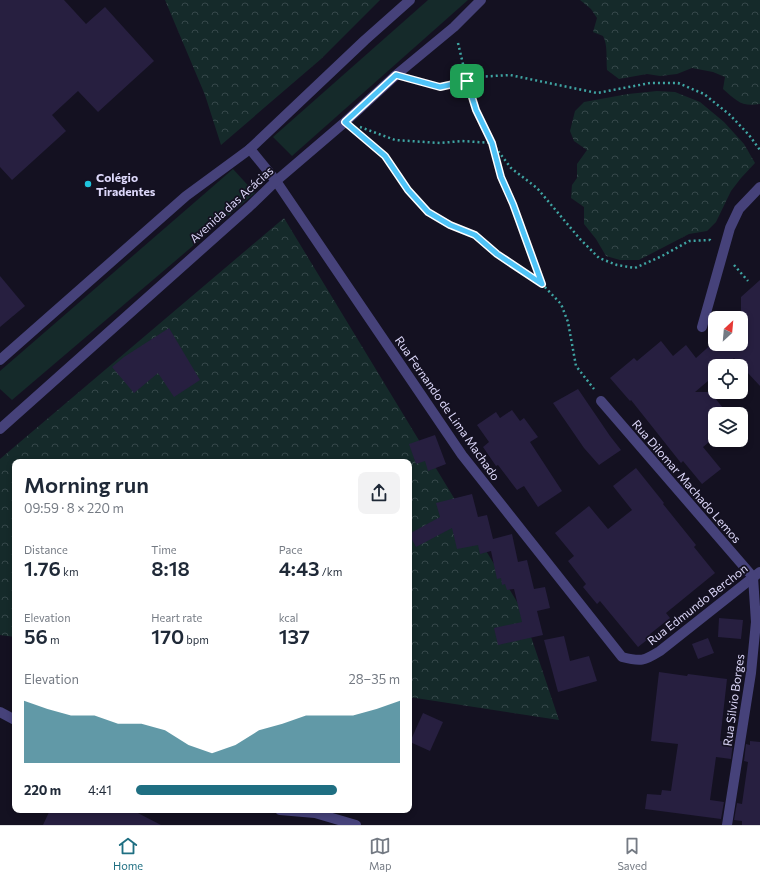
<!DOCTYPE html>
<html lang="en">
<head>
<meta charset="utf-8">
<style>
  body { margin:0; font-family:Commissioner,sans-serif; background:#f2f2f3; color:#1f2937; height:100vh; display:flex; flex-direction:column; font-size:15px; white-space:nowrap }
  * { box-sizing:border-box; margin:0 }
  p { font-size:13px; color:#747a83 }
  .icon { flex:none; width:22px; height:22px; fill:none; stroke:currentColor; stroke-width:2; stroke-linecap:round; stroke-linejoin:round }
  .map { position:relative; flex:1; overflow:hidden }
  .side { position:absolute; left:12px; top:459px; width:400px; height:354px; display:flex; flex-direction:column; background:#fff; border-radius:8px; box-shadow:0 2px 6px #0003 }
  .side>* { flex:none }
  .needle { width:26px; rotate:26deg }
  .buttons { position:absolute; left:708px; top:311px; display:grid; gap:8px }
  .buttons a { display:grid; place-items:center; width:40px; height:40px; border-radius:8px; background:#fff; box-shadow:0 2px 6px #0003; font-size:20px }
  .pin { position:absolute; display:grid; place-items:center; width:34px; height:34px; color:#fff; margin:-17px; border-radius:8px; box-shadow:0 2px 6px #0006 }
  .round { display:grid; place-items:center; flex:none; width:42px; height:42px; border-radius:8px; background:#f2f2f3 }
  .overview { display:flex; align-items:center; justify-content:space-between; height:68px; padding:0 12px }
  h1 { font-size:22px; font-weight:600; line-height:30px }
  .figures { display:grid; grid-template-columns:repeat(3,1fr); gap:6px; height:68px; padding:4px 12px }
  .figures div { display:grid; align-content:center }
  .figures b { font-size:20px; font-weight:600 }
  .figures small { font-size:11px; font-weight:400 }
  .figures p { font-size:11px }
  .chart { height:112px; padding:8px 12px }
  .chart p { display:flex; justify-content:space-between }
  .chart svg { width:100%; height:72px; margin-top:4px; fill:#1f6f82; opacity:.7 }
  ul { padding:0 12px; list-style:none; font-size:13px }
  li { display:grid; grid-template-columns:64px 48px 1fr; align-items:center; height:30px }
  li i { height:10px; border-radius:5px; background:#1f6f82 }
  .tab-bar { display:flex; justify-content:space-around; align-items:center; height:56px; border-top:1px solid #e0e1e3; background:#fff; font-size:11px; color:#747a83 }
  .tab-bar a { display:grid; justify-items:center; gap:2px }
  .tab-bar .on { color:#1f6f82 }
  .map>svg:first-child { display:block }
  .grass { fill:#152a2a }
  .forest { fill:url(#forest-crowns) }
  .building { fill:#271f40 }
  .lines { fill:none; stroke-linecap:round; stroke-linejoin:round }
  .path { stroke:#3fa5a3; stroke-width:2.5; stroke-dasharray:2 3; stroke-linecap:butt }
  .minor { stroke:#46427a; stroke-width:10 }
  .tertiary { stroke:#46427a; stroke-width:10 }
  .route-casing { stroke:#fff; stroke-width:8 }
  .route { stroke:#4fc3f7; stroke-width:5 }
  .poi-dot { fill:#1fc4dd; stroke:#141121; stroke-width:1.5 }
  .labels { text-anchor:middle; dominant-baseline:central; stroke-width:3.5; stroke-linejoin:round; paint-order:stroke }
  .poi-label { font-size:12px; font-weight:bold; fill:#dcd7f9; stroke:#141121; text-anchor:start }
  .street-label { font-size:12px; fill:#dcd7f9; stroke:#141121 }
</style>
</head>
<body>
<div class="map">
<svg width="760" height="825" viewBox="0 0 760 825">
  <defs>
    <pattern id="forest-crowns" width="20" height="18" patternUnits="userSpaceOnUse"><rect width="20" height="18" fill="#152a2a"/><path d="M2 6a3 3 0 1 1 6 0M12 15a3 3 0 1 1 6 0" fill="none" stroke="#36484a"/></pattern>
  </defs>
  <rect width="100%" height="100%" fill="#141121"/>
  <g class="grass">
    <path d="M428,0H468L292,156L273,137Z"/>
    <path d="M233,169L255,193L12,400L0,389V371Z"/>
  </g>
  <g class="forest">
    <path d="M165,0H380L321,59L221,145L205,95Z"/>
    <path d="M580,0H760V104C741,107 737,101 723,89L725,77L713,72L692,68L677,74L660,76L647,74L619,79L607,70C606,59 608,45 603,36L593,32L597,18L591,9Z"/>
    <path d="M657,91L675,92L700,102L724,122L744,144L755,163L741,178L731,191L716,222L707,231L689,234L639,260H620L606,256L596,239L584,224V207L571,198L572,185L577,178V164L587,150L574,141L570,131L575,111L584,102L628,94Z"/>
    <path d="M284,218L522,610L559,720L409,697V462H15V637L0,635V459Z"/>
  </g>
  <g class="building">
    <path d="M0,0H64L86,24L105,7L154,61L98,112L78,91L52,115L66,131L12,180L0,167Z"/>
    <path d="M0,276L25,306L0,327Z"/>
    <path d="M760,280V386L734,358L725,366H715V375L695,392H710L728,414H715V437L703,447L721,469L702,484L683,461L681,463L631,400L630,401L610,378L634,358L637,361L661,341L673,356L686,345L696,358L715,341V344H741V297Z"/>
    <path d="M169,328L200,380L174,397L158,373L134,393L112,367L124,357Z"/>
    <path d="M578,389L610,436L621,450L599,465L584,448L553,403Z"/>
    <path d="M512,410L520,421L524,418L538,437L530,442L562,491L538,507L524,486L517,490L498,465L496,466L483,447L489,442L477,425L496,412L500,418Z"/>
    <path d="M435,435L446,464L428,471L425,461L416,464L409,444Z"/>
    <path d="M636,468L664,503L663,504L696,545L694,547L715,573L666,613L670,618L650,634L652,636L638,647L600,601L597,604L583,587L586,584L568,561L574,556L555,533L589,506L608,529L632,510L613,486Z"/>
    <path d="M472,494L478,517L487,515L493,539L512,534L518,562L527,560L534,589L545,587L550,608L537,611L543,635L498,645L494,628L522,622L514,589L507,590L505,584L502,585L501,578L497,579L491,551L480,554L478,545L457,549L452,528L416,547L409,534L440,517L436,503Z"/>
    <path d="M719,618L743,620L741,639L718,637Z"/>
    <path d="M564,636L570,661L589,656L597,681L558,692L544,640Z"/>
    <path d="M708,638L714,653L698,659L692,644Z"/>
    <path d="M659,672L687,676L688,674L727,679L720,741L733,742L731,759L716,757L710,800L724,802L721,819L645,809L647,794L661,795L662,790L671,791L678,744L651,741Z"/>
    <path d="M423,713L443,722L430,751L410,742Z"/>
    <path d="M750,741L760,742V825H742V821L734,820L737,803L742,804L748,762L744,761L746,744L750,745Z"/>
    <path d="M50,810H132L161,825H43Z"/>
  </g>
  <g class="lines">
    <g class="path">
      <path d="M458,43L467,81L477,110L492,143L501,177L513,204L542,284L561,304L568,322L576,366L594,389"/>
      <path d="M413,80L440,87L477,77L510,75L597,93L650,83H678L704,94L730,115L749,135L760,150"/>
      <path d="M360,127L395,140L440,143L462,141L492,143L511,168L537,188L580,239L599,258L617,265L635,268L662,256L689,241L710,240L711,241"/>
      <path d="M356,132L385,156L408,191L428,212L450,225L475,235L497,254L542,284"/>
      <path d="M734,265L748,281"/>
    </g>
    <g class="minor">
      <path d="M250,149L276,181L462,455L622,657C641,662 644,661 660,651L760,572"/>
      <path d="M702,327L730,228L739,209L760,187"/>
      <path d="M601,401L753,577L756,622L751,673L727,825"/>
    </g>
    <g class="tertiary">
      <path d="M0,360L186,196L250,149L365,40L410,0"/>
      <path d="M0,429L249,207L276,181L345,122L396,75L454,27L481,0"/>
      <path d="M0,712L15,720"/>
      <path d="M280,810L315,813L356,825"/>
    </g>
  </g>
  <g class="lines">
    <defs>
      <path id="route" d="M396,75L440,87L467,81L476,110L492,143L501,177L513,204L542,284L497,254L475,235L450,225L428,212L408,190L385,156L345,122Z"/>
    </defs>
    <use href="#route" class="route-casing"/>
    <use href="#route" class="route"/>
  </g>
  <circle class="poi-dot" cx="88" cy="184" r="4"/>
  <g class="labels">
    <g class="poi-label">
      <text x="96" y="177">Colégio<tspan x="96" dy="14">Tiradentes</tspan></text>
    </g>
    <g class="street-label">
      <text transform="translate(231 204) rotate(-42)">Avenida das Acácias</text>
      <text transform="translate(448 408) rotate(55)">Rua Fernando de Lima Machado</text>
      <text transform="translate(687 481) rotate(49)">Rua Dilomar Machado Lemos</text>
      <text transform="translate(697 604) rotate(-38)">Rua Edmundo Berchon</text>
      <text transform="translate(733 700) rotate(-82)">Rua Silvio Borges</text>
    </g>
  </g>
</svg>
<div class="buttons">
<a><svg class="needle" viewBox="-14 -14 28 28"><path d="M0-13l5 13h-10z" fill="#e53935"/><path d="M0 13l5-13h-10z" fill="#747a83"/></svg></a>
<a><svg class="icon" aria-label="locate" viewBox="0 0 24 24"><circle cx="12" cy="12" r="6"/><path d="M12 2v4M12 18v4M2 12h4M18 12h4"/></svg></a>
<a><svg class="icon" aria-label="layers" viewBox="0 0 24 24"><path d="M12 4l9 5-9 5-9-5zM3 14l9 5 9-5"/></svg></a>
</div>
<div class="pin" style="left:467px;top:81px;background:#1e9e55"><svg class="icon" aria-label="arrive" viewBox="0 0 24 24"><path d="M6 21V4h12l-3 4 3 4H6"/></svg></div>
<section class="side">
<div class="overview"><div><h1>Morning run</h1><p>09:59 · 8 × 220 m</p></div><a class="round"><svg class="icon" aria-label="share" viewBox="0 0 24 24"><path d="M12 15V3M7 8l5-5 5 5M5 13v7h14v-7"/></svg></a></div>
<div class="figures">
<div><p>Distance</p><b>1.76<small> km</small></b></div>
<div><p>Time</p><b>8:18</b></div>
<div><p>Pace</p><b>4:43<small> /km</small></b></div>
</div>
<div class="figures">
<div><p>Elevation</p><b>56<small> m</small></b></div>
<div><p>Heart rate</p><b>170<small> bpm</small></b></div>
<div><p>kcal</p><b>137</b></div>
</div>
<div class="chart"><p><span>Elevation</span>28–35 m</p>
<svg viewBox="0 0 160 44" preserveAspectRatio="none"><path d="M0 44V6L10 11L20 15L30 15L40 20L50 20L60 24L70 33L80 38L90 33L100 24L110 20L120 15L130 15L140 15L150 11L160 6V44z"/></svg>
</div>
<ul>
<li><b>220 m</b>4:41<i style="width:76%"></i></li>
</ul>
</section>
</div>
<nav class="tab-bar">
<a class="on"><svg class="icon" aria-label="home" viewBox="0 0 24 24"><path d="M3 11l9-7 9 7M6 9v11h12V9"/></svg>Home</a>
<a><svg class="icon" aria-label="map" viewBox="0 0 24 24"><path d="M3 6l6-2 6 2 6-2v14l-6 2-6-2-6 2zM9 4v14M15 6v14"/></svg>Map</a>
<a><svg class="icon" aria-label="saved" viewBox="0 0 24 24"><path d="M7 4h10v16l-5-4-5 4z"/></svg>Saved</a>
</nav>
</body>
</html>
